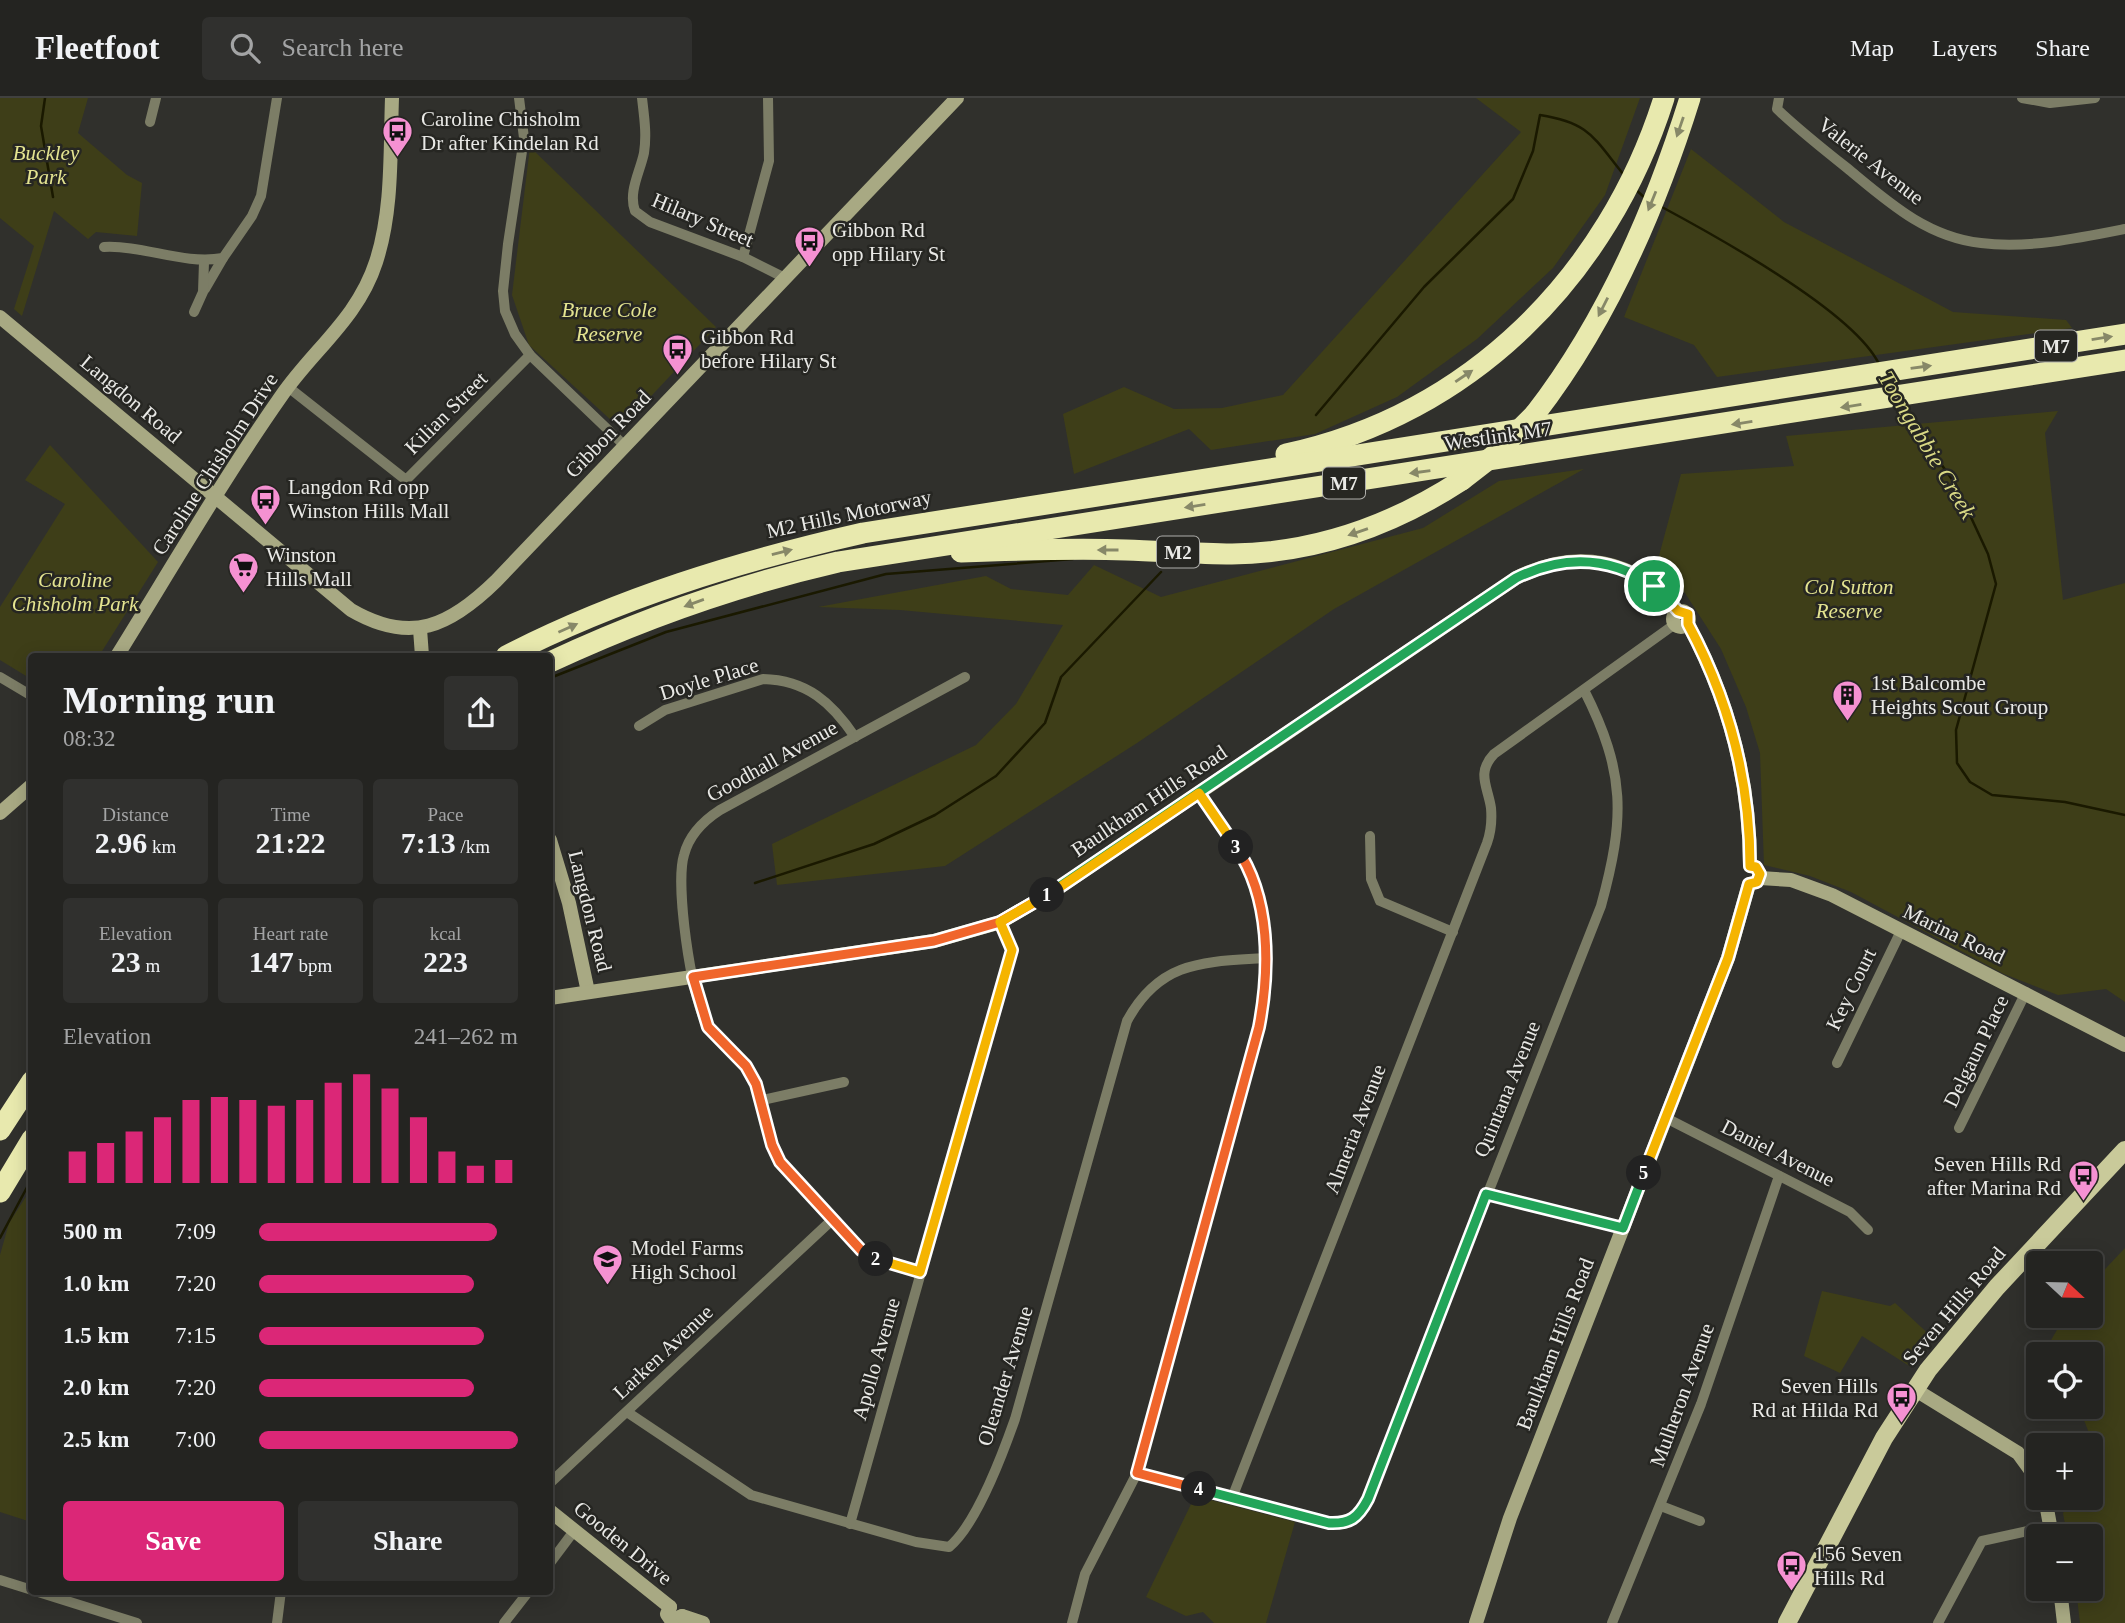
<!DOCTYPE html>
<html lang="en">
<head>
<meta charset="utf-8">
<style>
  body { margin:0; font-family:"Times New Roman",serif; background:#30302e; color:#f1f3f6; height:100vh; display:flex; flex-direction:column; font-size:26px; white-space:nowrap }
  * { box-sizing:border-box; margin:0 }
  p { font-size:23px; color:#a3a4a5 }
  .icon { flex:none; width:38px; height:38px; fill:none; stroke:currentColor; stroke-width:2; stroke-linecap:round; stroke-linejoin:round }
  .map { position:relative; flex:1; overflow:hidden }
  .sheet { position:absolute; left:28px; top:555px; width:525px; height:942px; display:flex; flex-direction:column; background:#242421; border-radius:7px; box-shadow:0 4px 18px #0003,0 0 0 2px #41413f }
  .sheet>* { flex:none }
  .needle { width:46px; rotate:112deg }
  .fabs { position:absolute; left:2026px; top:1153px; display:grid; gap:14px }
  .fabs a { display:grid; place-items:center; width:77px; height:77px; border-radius:7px; background:#242421; box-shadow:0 4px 18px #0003,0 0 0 2px #41413f; font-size:35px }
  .pin { position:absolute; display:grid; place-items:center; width:60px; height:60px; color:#fff; margin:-30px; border:4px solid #fff; border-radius:50%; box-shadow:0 2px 7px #0007 }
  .km { position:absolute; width:35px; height:35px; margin:-18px; border-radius:50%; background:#222; color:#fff; font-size:19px; line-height:35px; text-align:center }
  .round { display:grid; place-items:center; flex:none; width:74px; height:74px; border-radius:7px; background:#30302e }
  .headline { display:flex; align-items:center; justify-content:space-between; height:119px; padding:0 35px }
  h1 { font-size:38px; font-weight:800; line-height:52px }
  .metrics { display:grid; grid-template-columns:repeat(3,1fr); gap:10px; height:119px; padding:7px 35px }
  .metrics div { display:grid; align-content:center; border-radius:7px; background:#30302e; text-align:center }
  .metrics b { font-size:30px; font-weight:800 }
  .metrics small { font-size:19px; font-weight:400 }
  .metrics p { font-size:19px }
  .chart { height:196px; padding:14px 35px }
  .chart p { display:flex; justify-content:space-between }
  .chart svg { width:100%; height:126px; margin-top:7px; stroke:#db2777; stroke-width:6 }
  .cta { display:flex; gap:14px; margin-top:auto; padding:14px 35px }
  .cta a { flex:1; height:80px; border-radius:7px; background:#db2777; color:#fff; font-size:28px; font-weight:800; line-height:80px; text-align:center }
  .cta a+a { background:#30302e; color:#f1f3f6 }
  ul { padding:0 35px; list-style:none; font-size:23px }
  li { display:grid; grid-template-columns:112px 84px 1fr; align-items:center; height:52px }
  li i { height:18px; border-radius:9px; background:#db2777 }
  header { display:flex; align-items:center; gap:42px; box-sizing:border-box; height:98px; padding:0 35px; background:#242421; border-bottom:2px solid #41413f }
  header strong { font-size:33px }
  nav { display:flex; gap:38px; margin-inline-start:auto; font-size:24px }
  .search { width:490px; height:63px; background:#30302e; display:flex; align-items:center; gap:18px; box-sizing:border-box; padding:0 24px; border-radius:7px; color:#a3a4a5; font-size:26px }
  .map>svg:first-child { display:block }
  .green { fill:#3e3e18 }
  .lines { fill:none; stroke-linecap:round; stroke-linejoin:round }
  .stream { stroke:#1a1900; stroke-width:2.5 }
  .street { stroke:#7c7d66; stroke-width:10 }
  .secondary { stroke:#a8a983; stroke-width:14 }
  .primary { stroke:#c9ca9a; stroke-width:18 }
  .highway { stroke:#e8e9ae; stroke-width:21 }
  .highway-bridge { stroke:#e8e9ae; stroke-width:21 }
  .oneway { fill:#878868 }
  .split-1-casing { stroke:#fff; stroke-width:14 }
  .split-2-casing { stroke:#fff; stroke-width:14 }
  .split-3-casing { stroke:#fff; stroke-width:14 }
  .split-4-casing { stroke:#fff; stroke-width:14 }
  .split-5-casing { stroke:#fff; stroke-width:14 }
  .split-6-casing { stroke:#fff; stroke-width:14 }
  .split-1 { stroke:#22a559; stroke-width:9 }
  .split-2 { stroke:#f0652b; stroke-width:9 }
  .split-3 { stroke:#f5b400; stroke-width:9 }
  .split-4 { stroke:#f0652b; stroke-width:9 }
  .split-5 { stroke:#22a559; stroke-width:9 }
  .split-6 { stroke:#f5b400; stroke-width:9 }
  .labels { text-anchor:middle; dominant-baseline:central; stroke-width:5; stroke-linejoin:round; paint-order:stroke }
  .shield { fill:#262622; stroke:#aeaeab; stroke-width:2 }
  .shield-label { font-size:19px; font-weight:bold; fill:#e9e9e6 }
  .poi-label { font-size:21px; fill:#e9e9e6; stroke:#262622; text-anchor:start }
  .park-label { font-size:21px; font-style:italic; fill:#e4e490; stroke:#262622 }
  .street-label { font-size:21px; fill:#e9e9e6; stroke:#262622 }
  .water-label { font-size:23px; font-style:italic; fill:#d8d884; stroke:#262622 }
</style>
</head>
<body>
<header>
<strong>Fleetfoot</strong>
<div class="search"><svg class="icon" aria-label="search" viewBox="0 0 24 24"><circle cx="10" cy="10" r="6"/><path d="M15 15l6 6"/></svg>Search here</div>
<nav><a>Map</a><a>Layers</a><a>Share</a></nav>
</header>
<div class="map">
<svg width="2125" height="1525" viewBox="0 0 2125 1525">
  <rect width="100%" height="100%" fill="#30302c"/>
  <g class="green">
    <path d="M0,0H88L78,35L127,77L142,85L137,138L96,134L88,141L54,113L22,218L14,211L34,148L0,120Z"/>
    <path d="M1476,0H1640L1605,97L1553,170L1477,241L1397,299L1315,336L1211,352L1189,331L1074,376L1063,316L1124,289L1174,311L1222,310L1283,297L1521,34Z"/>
    <path d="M530,49L716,229L624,327L612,323L529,247L512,197Z"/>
    <path d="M1691,51L1784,124L1953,214L2066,222L2072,230L1717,279L1694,247L1624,219Z"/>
    <path d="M2058,313L2045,335L2063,502L2125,485V904L2106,891L2058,897L2004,876L1851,794L1810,778L1764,767L1760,655L1746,609L1721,551L1685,495L1656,469L1681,376L1794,368L1786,338Z"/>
    <path d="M50,347L158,464L99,558H32L31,581L0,562V509L65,406L25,382Z"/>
    <path d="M1584,371L1334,511L1137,645L945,768L777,787L772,746L976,647L1016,606L1063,527L900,512L818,509L986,478L1011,491L1068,497L1094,467L1161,499L1423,430L1499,383Z"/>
    <path d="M31,1091V1424L0,1414V1157L9,1125Z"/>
    <path d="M2125,1150V1525H2080L2076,1491H2091V1438H2067L2063,1415L2075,1400H2091V1380L2102,1368L2080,1312L2075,1309H2091V1256H2043L2065,1218H2091V1186Z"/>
    <path d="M1822,1193L1890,1208L1895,1205L1933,1240L1911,1269L1862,1238L1840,1275L1804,1258Z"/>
    <path d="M1195,1398L1295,1424L1266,1525H1214L1203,1514L1186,1518L1146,1499Z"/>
  </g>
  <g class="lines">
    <g class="stream">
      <path d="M45,0L41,28L53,99"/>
      <path d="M1634,90L1645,100"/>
      <path d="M1660,108C1714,137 1854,214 1879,266"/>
      <path d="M1899,307L1956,387L1988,456L1996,486L1956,632L1957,665L1970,684L1992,697L2065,704L2125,717"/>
      <path d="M1316,317L1424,189L1513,101L1533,53L1540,17C1590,25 1593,39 1624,77"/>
      <path d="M550,580L666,534L886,476L1073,461"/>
      <path d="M755,785L874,746L935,717L996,678L1045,625L1061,579L1161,474"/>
      <path d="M0,1140L32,1080"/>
    </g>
    <g class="street">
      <path d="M519,0L524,40L508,146L503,193L505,213L515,236L530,257L625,348"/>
      <path d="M642,0C644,18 647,36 644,55C640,74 628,94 635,113L650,124L743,159L785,180"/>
      <path d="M1779,0L1777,11C1799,32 1823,51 1847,70C1887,103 1926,139 1981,145C2027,151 2080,140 2125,131"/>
      <path d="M2022,0L2050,5L2095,0"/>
      <path d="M150,24L156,0"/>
      <path d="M104,149C144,147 183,167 223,160L252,118L261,98L277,0"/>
      <path d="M743,159L769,63L768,0"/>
      <path d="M205,191L223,160"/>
      <path d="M194,214L203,194L204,164"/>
      <path d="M288,289L406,382L530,257"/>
      <path d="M0,579L32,598"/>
      <path d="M639,628L665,612L763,581C807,582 832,605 855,639"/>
      <path d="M1370,738L1371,781L1380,803L1453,834"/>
      <path d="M1837,965L1901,833"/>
      <path d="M762,1002L844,984"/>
      <path d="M1666,1020L1850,1114L1868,1132"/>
      <path d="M1959,1030L2026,894"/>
      <path d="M1486,1096L1623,1130"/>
      <path d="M920,1174L866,1156L780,1064C766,1038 767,1008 754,982C743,959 718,947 706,925C691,898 675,786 684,757C689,737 703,723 720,712L965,579"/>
      <path d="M627,1314L751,1397L916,1444L949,1449C976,1427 1003,1355 1015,1321L1127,923C1160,862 1204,864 1266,860"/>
      <path d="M1137,1375L1329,1425C1344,1426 1353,1424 1363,1412L1601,808C1625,720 1626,675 1584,592"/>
      <path d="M550,1385L832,1122"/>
      <path d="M1232,1400L1487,745C1491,734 1492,722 1491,710C1488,689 1476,675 1494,656L1675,526"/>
      <path d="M1661,1408L1700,1423"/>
      <path d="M850,1426L1012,852L1001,824"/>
      <path d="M550,1465L574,1433"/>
      <path d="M0,1482L32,1492"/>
      <path d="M35,1493L137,1525"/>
      <path d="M277,1525L281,1493"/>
      <path d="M504,1525L529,1493"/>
      <path d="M1072,1525L1085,1476L1137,1375L1259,929C1269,875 1272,808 1243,758C1230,737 1213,716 1199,695"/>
      <path d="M1612,1525L1701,1306L1779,1078"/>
      <path d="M1938,1525L1982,1443L2051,1428"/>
    </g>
    <g class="secondary">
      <path d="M0,219L351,512C411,547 450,528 496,483L957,0"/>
      <circle cx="1681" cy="521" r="8"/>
      <path d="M1688,526C1729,602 1750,681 1750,768"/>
      <path d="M420,531L422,558"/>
      <path d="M117,558C171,471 223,381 282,297C314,251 358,220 376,164C393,112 390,53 392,0"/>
      <path d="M0,715L32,687"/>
      <path d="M550,742L569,805L588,894"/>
      <path d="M1760,780L1791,782L1832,797L2125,947"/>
      <path d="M550,900L934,843L1001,824L1057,791L1516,480C1576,450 1635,460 1678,513"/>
      <path d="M1914,1291L2018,1355L2039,1384"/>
      <path d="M2045,1400L2052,1438"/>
      <path d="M550,1413L670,1509"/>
      <path d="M2060,1491L2064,1525"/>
      <path d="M670,1509L667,1516L671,1522L682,1518"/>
      <path d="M682,1518L703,1525"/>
      <path d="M1476,1525L1510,1420L1728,860L1749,786"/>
    </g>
    <path class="primary" d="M1787,1525L1884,1340L1928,1272L1997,1189L2125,1052"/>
    <g class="highway">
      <path d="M1535,316C1607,223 1655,112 1690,0"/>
      <path d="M1286,356C1471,316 1608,178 1664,0"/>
      <path d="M961,454C1016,452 1071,450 1126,452C1161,453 1197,456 1232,456C1315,455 1393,427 1462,382"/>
      <path d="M506,558C619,500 740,463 863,435L2125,236"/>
      <path d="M550,564C642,521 738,487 838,464L2125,262"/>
      <path d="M0,1032L32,983"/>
      <path d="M0,1094L32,1041"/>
    </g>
    <path class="highway-bridge" d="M1462,382L1493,358L1535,316"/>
  </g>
  <defs><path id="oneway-solid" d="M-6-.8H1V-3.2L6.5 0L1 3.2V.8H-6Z" transform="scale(1.75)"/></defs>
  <g class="oneway">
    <use href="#oneway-solid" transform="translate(1680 29) rotate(109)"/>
    <use href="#oneway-solid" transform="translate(1652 103) rotate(112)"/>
    <use href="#oneway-solid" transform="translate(1603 209) rotate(117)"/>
    <use href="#oneway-solid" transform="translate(2102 240) rotate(-9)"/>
    <use href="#oneway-solid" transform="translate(1921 269) rotate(-8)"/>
    <use href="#oneway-solid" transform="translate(1464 278) rotate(-34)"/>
    <use href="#oneway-solid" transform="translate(1851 308) rotate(171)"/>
    <use href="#oneway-solid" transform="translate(1742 325) rotate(171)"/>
    <use href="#oneway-solid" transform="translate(1420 374) rotate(172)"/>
    <use href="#oneway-solid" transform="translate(1195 408) rotate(171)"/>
    <use href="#oneway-solid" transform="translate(1358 434) rotate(161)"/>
    <use href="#oneway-solid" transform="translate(1108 452) rotate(-180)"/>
    <use href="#oneway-solid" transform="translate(782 454) rotate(-14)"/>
    <use href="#oneway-solid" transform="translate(694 505) rotate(160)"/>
    <use href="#oneway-solid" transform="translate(568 530) rotate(-24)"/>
  </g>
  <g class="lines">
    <defs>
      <path id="split-1" d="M1047,797L1516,480C1563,457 1610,458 1654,488"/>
      <path id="split-2" d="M876,1161L861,1152L780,1064L772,1047L756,986L746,968L708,929L693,879L934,843L1000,824L1047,797"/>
      <path id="split-3" d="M876,1161L920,1174L1012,852L1000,824L1057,791L1199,695L1236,749"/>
      <path id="split-4" d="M1199,1391L1137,1375L1259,929C1270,871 1271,800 1236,749"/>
      <path id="split-5" d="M1199,1391L1329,1425C1350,1426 1358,1420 1368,1401L1486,1096L1623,1130L1644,1075"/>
      <path id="split-6" d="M1644,1075L1728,860L1749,786L1757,784L1760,776L1756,769L1750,768C1750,681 1729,602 1688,526V516L1678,513L1654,488"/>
    </defs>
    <use href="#split-1" class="split-1-casing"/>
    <use href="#split-2" class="split-2-casing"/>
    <use href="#split-3" class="split-3-casing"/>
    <use href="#split-4" class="split-4-casing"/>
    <use href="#split-5" class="split-5-casing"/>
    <use href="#split-6" class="split-6-casing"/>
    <use href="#split-1" class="split-1"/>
    <use href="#split-2" class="split-2"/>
    <use href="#split-3" class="split-3"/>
    <use href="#split-4" class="split-4"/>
    <use href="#split-5" class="split-5"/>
    <use href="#split-6" class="split-6"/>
  </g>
  <defs>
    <symbol id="bus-pin" viewBox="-11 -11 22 30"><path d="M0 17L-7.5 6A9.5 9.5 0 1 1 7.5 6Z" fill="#f591d2" stroke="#262622"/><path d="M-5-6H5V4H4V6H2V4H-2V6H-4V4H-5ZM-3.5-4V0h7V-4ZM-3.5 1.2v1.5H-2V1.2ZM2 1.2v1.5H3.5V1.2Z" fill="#111"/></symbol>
    <symbol id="supermarket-pin" viewBox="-11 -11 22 30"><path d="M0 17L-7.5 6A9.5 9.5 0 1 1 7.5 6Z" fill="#f591d2" stroke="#262622"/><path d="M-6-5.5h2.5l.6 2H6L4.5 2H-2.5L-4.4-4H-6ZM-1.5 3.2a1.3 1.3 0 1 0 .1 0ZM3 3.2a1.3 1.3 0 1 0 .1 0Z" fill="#111"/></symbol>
    <symbol id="building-pin" viewBox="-11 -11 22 30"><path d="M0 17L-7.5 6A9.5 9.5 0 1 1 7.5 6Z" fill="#f591d2" stroke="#262622"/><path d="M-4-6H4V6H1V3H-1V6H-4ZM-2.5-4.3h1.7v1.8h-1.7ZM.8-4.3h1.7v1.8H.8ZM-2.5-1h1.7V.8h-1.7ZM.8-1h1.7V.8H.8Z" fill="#111"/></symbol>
    <symbol id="school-pin" viewBox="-11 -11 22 30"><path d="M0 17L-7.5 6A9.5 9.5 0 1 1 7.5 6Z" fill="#f591d2" stroke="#262622"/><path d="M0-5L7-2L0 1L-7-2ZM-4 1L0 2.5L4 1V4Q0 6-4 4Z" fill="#111"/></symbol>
  </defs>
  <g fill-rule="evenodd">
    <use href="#bus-pin" x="380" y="16" width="35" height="47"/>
    <use href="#bus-pin" x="792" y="126" width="35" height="47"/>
    <use href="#bus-pin" x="660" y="234" width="35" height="47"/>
    <use href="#bus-pin" x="248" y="384" width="35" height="47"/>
    <use href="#supermarket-pin" x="226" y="452" width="35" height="47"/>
    <use href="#building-pin" x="1830" y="580" width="35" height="47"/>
    <use href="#bus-pin" x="2066" y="1060" width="35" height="47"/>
    <use href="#school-pin" x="590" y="1144" width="35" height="47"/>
    <use href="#bus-pin" x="1884" y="1282" width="35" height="47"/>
    <use href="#bus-pin" x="1774" y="1450" width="35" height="47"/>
  </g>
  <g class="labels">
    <g class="shield">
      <rect x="2035" y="232.5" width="42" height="31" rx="5"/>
      <rect x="1323" y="369.5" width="42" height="31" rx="5"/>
      <rect x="1157" y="438.5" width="42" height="31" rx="5"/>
    </g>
    <g class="shield-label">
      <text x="2056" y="248">M7</text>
      <text x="1344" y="385">M7</text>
      <text x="1178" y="454">M2</text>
    </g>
    <g class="poi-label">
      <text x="421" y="21">Caroline Chisholm<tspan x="421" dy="24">Dr after Kindelan Rd</tspan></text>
      <text x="832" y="132">Gibbon Rd<tspan x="832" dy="24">opp Hilary St</tspan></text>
      <text x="701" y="239">Gibbon Rd<tspan x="701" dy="24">before Hilary St</tspan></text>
      <text x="288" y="389">Langdon Rd opp<tspan x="288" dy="24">Winston Hills Mall</tspan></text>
      <text x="266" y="457">Winston<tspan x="266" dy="24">Hills Mall</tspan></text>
      <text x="1871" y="585">1st Balcombe<tspan x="1871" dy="24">Heights Scout Group</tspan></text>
      <text x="2061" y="1066" text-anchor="end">Seven Hills Rd<tspan x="2061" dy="24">after Marina Rd</tspan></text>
      <text x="631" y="1150">Model Farms<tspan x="631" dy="24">High School</tspan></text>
      <text x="1878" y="1288" text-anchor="end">Seven Hills<tspan x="1878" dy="24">Rd at Hilda Rd</tspan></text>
      <text x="1814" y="1456">156 Seven<tspan x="1814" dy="24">Hills Rd</tspan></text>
    </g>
    <g class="park-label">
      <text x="46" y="55">Buckley<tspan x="46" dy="24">Park</tspan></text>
      <text x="609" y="212">Bruce Cole<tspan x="609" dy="24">Reserve</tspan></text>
      <text x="75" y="482">Caroline<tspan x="75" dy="24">Chisholm Park</tspan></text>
      <text x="1849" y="489">Col Sutton<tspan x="1849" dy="24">Reserve</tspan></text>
    </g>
    <g class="street-label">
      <text transform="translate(1871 63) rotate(38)">Valerie Avenue</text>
      <text transform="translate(703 122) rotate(23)">Hilary Street</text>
      <text transform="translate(131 301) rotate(40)">Langdon Road</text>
      <text transform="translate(446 315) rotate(-45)">Kilian Street</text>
      <text transform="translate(608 336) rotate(-46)">Gibbon Road</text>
      <text transform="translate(1498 338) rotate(-8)">Westlink M7</text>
      <text transform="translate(215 366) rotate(-57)">Caroline Chisholm Drive</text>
      <text transform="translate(849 416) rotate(-12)">M2 Hills Motorway</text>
      <text transform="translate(709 581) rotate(-17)">Doyle Place</text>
      <text transform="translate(772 663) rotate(-29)">Goodhall Avenue</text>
      <text transform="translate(1149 703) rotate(-34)">Baulkham Hills Road</text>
      <text transform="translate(590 813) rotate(76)">Langdon Road</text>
      <text transform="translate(1954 836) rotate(26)">Marina Road</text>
      <text transform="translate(1851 891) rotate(-64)">Key Court</text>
      <text transform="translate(1976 953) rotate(-64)">Delgaun Place</text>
      <text transform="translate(1507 991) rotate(-68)">Quintana Avenue</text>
      <text transform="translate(1355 1031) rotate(-69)">Almeria Avenue</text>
      <text transform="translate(1778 1055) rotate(27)">Daniel Avenue</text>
      <text transform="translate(1954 1208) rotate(-50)">Seven Hills Road</text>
      <text transform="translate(1555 1246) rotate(-69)">Baulkham Hills Road</text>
      <text transform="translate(663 1254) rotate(-43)">Larken Avenue</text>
      <text transform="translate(876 1261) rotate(-74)">Apollo Avenue</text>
      <text transform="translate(1005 1278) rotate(-73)">Oleander Avenue</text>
      <text transform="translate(1682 1297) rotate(-70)">Mulheron Avenue</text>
      <text transform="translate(623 1445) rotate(39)">Gooden Drive</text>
    </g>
    <g class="water-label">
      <text transform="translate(1927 347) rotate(59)">Toongabbie Creek</text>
    </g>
  </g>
</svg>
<div class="fabs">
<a><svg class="needle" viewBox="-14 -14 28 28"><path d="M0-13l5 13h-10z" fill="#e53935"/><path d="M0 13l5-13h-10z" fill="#a3a4a5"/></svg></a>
<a><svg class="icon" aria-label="locate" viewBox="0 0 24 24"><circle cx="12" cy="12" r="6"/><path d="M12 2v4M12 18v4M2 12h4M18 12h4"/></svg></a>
<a>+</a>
<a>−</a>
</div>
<div class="pin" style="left:1654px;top:488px;background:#1e9e55"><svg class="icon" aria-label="arrive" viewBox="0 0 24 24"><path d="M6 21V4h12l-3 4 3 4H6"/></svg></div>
<b class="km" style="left:1047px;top:797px">1</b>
<b class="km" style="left:876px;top:1161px">2</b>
<b class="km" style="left:1236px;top:749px">3</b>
<b class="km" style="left:1199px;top:1391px">4</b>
<b class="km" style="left:1644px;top:1075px">5</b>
<section class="sheet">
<div class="headline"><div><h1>Morning run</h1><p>08:32</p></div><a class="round"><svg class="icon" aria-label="share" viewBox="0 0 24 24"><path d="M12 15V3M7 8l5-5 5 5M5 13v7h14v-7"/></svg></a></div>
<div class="metrics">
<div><p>Distance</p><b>2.96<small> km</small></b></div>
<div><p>Time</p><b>21:22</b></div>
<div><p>Pace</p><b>7:13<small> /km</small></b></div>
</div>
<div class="metrics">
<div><p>Elevation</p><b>23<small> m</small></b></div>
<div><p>Heart rate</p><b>147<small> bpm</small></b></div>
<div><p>kcal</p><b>223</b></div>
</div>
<div class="chart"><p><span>Elevation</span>241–262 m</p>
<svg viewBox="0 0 160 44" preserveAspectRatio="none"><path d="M5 44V33M15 44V30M25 44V26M35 44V21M45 44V15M55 44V14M65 44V15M75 44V17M85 44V15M95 44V9M105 44V6M115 44V11M125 44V21M135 44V33M145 44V38M155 44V36"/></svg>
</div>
<ul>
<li><b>500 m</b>7:09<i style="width:92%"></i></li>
<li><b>1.0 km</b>7:20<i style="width:83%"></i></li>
<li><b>1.5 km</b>7:15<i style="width:87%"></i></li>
<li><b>2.0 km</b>7:20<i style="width:83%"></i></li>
<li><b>2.5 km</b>7:00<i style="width:100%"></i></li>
</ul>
<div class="cta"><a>Save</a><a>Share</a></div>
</section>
</div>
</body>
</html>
